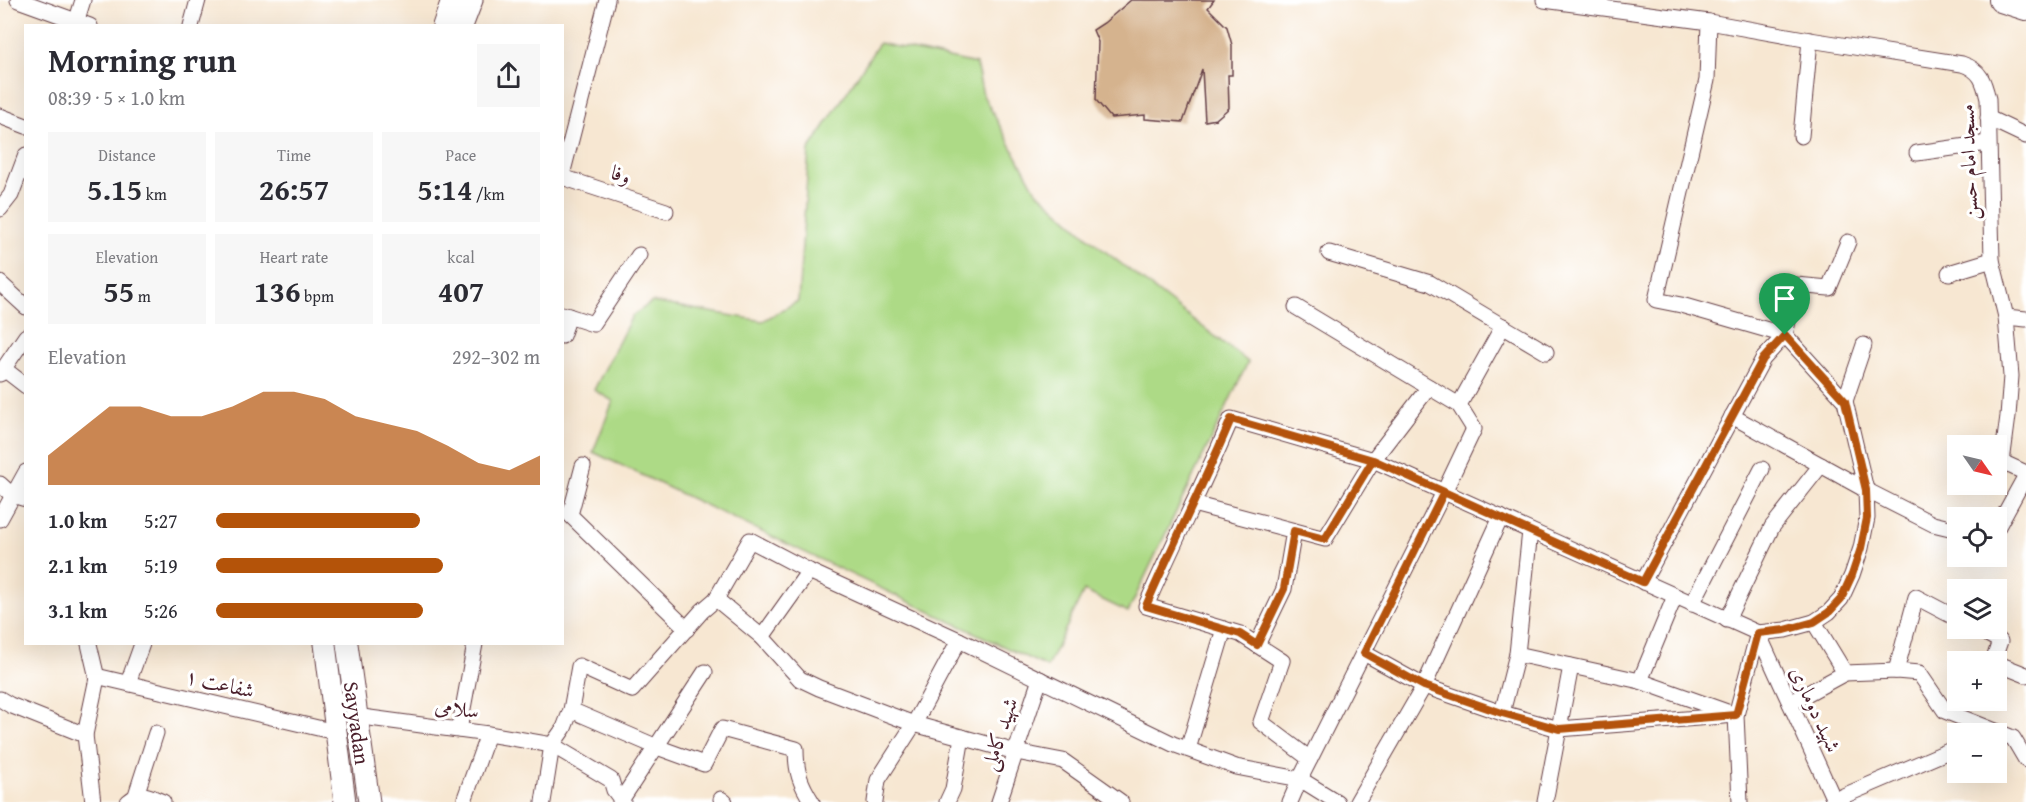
<!DOCTYPE html>
<html lang="en">
<head>
<meta charset="utf-8">
<style>
  body { margin:0; font-family:"Gentium Book Plus",Amiri,serif; background:#f7f7f7; color:#2b2b33; height:100vh; display:flex; flex-direction:column; font-size:22px; white-space:nowrap }
  * { box-sizing:border-box; margin:0 }
  p { font-size:20px; color:#7c7c81 }
  .icon { flex:none; width:33px; height:33px; fill:none; stroke:currentColor; stroke-width:2; stroke-linecap:round; stroke-linejoin:round }
  .map { position:relative; flex:1; overflow:hidden }
  .sheet { position:absolute; left:24px; top:24px; width:540px; height:621px; display:flex; flex-direction:column; background:#fff; border-radius:0px; box-shadow:0 6px 24px #0002 }
  .sheet>* { flex:none }
  .needle { width:39px; rotate:124deg }
  .tools { position:absolute; left:1947px; top:435px; display:grid; gap:12px }
  .tools a { display:grid; place-items:center; width:60px; height:60px; border-radius:0px; background:#fff; box-shadow:0 6px 24px #0002; font-size:30px }
  .pin { position:absolute; display:grid; place-items:center; width:51px; height:51px; color:#fff; margin:-62px -26px; border-radius:50% 50% 50% 0; rotate:-45deg; box-shadow:0 0 6px #0007 }
  .pin .icon { rotate:45deg }
  .round { display:grid; place-items:center; flex:none; width:63px; height:63px; border-radius:0px; background:#f7f7f7 }
  .overview { display:flex; align-items:center; justify-content:space-between; height:102px; padding:0 24px }
  h1 { font-size:33px; font-weight:800; line-height:45px }
  .stats { display:grid; grid-template-columns:repeat(3,1fr); gap:9px; height:102px; padding:6px 24px }
  .stats div { display:grid; align-content:center; border-radius:0px; background:#f7f7f7; text-align:center }
  .stats b { font-size:30px; font-weight:800 }
  .stats small { font-size:16px; font-weight:400 }
  .stats p { font-size:16px }
  .chart { height:168px; padding:12px 24px }
  .chart p { display:flex; justify-content:space-between }
  .chart svg { width:100%; height:108px; margin-top:6px; fill:#b45309; opacity:.7 }
  ul { padding:0 24px; list-style:none; font-size:20px }
  li { display:grid; grid-template-columns:96px 72px 1fr; align-items:center; height:45px }
  li i { height:15px; border-radius:8px; background:#b45309 }
  .map>svg:first-child { display:block }
  .green { fill:#adda86; stroke:#7c7c58; stroke-width:1.5 }
  .building { fill:#d5b38e }
  .lines { fill:none; stroke-linecap:round; stroke-linejoin:round }
  .street-casing { stroke:#643d44; stroke-width:17 }
  .secondary-casing { stroke:#643d44; stroke-width:23 }
  .primary-casing { stroke:#643d44; stroke-width:26 }
  .street { stroke:#fff; stroke-width:15 }
  .secondary { stroke:#fff; stroke-width:21 }
  .primary { stroke:#fff; stroke-width:24 }
  .route-casing { stroke:#fff; stroke-width:12 }
  .route { stroke:#b45309; stroke-width:8 }
  .labels { text-anchor:middle; dominant-baseline:central; stroke-width:6; stroke-linejoin:round; paint-order:stroke }
  .street-label { font-size:21px; fill:#4a1f2b; stroke:#fff }
</style>
</head>
<body>
<div class="map">
<svg width="2026" height="802" viewBox="0 0 2026 802">
  <rect width="100%" height="100%" fill="#fff"/>
  <filter id="ink" filterUnits="userSpaceOnUse"><feTurbulence type="fractalNoise" baseFrequency=".0167" numOctaves="2"/><feDisplacementMap in="SourceGraphic" scale="12" xChannelSelector="R" yChannelSelector="G"/><feConvolveMatrix kernelMatrix="1 2 1 2 8 2 1 2 1" color-interpolation-filters="sRGB"/></filter>
  <filter id="wash" filterUnits="userSpaceOnUse"><feTurbulence type="fractalNoise" baseFrequency=".008" numOctaves="4" result="noise"/><feDisplacementMap in="SourceGraphic" scale="24" xChannelSelector="R" yChannelSelector="G"/><feGaussianBlur stdDeviation="1.35" result="paint"/><feColorMatrix in="noise" values="0 0 0 0 0 0 0 0 0 0 0 0 0 0 0 0 0 1.4 0 .05"/><feComposite in="paint" operator="in"/></filter>
  <g filter="url(#wash)">
    <rect width="100%" height="100%" fill="#f7e7d2"/>
    <path class="green" d="M879,43L976,64L983,95L1036,191L1097,245L1248,362L1128,612L1084,591L1047,667L593,452L613,401L594,390L632,316L652,302L763,321L798,301L809,150Z"/>
    <g id="blocks">
      <path class="building" d="M1131,0H1214L1208,8L1227,27L1232,45V75H1228L1229,108L1216,119L1205,121L1202,69L1183,122L1145,119V115L1111,118L1096,100L1098,42L1093,30L1104,23Z"/>
    </g>
  </g>
  <g filter="url(#ink)">
    <use href="#blocks" fill-opacity="0" stroke="#643d44" stroke-width="1.5"/>
    <g class="lines">
      <defs>
        <g id="street">
          <path d="M18,0L90,26"/>
          <path d="M1709,22L1810,40L1962,64C1981,70 1984,82 1988,99L1992,260L2006,317L2011,376L2008,416L2002,462L2026,473"/>
          <path d="M75,26L83,0"/>
          <path d="M191,26L198,0"/>
          <path d="M0,116L26,126"/>
          <path d="M1988,118L2026,136"/>
          <path d="M1801,136L1810,40"/>
          <path d="M1917,153L1988,143"/>
          <path d="M562,175L607,0"/>
          <path d="M562,177L666,211"/>
          <path d="M0,209L11,195L26,155"/>
          <path d="M1329,253L1430,283L1546,352"/>
          <path d="M1949,273L1992,260"/>
          <path d="M0,283L26,307"/>
          <path d="M1296,307L1459,405"/>
          <path d="M562,314L593,324L639,255"/>
          <path d="M2006,317L2026,319"/>
          <path d="M562,336L569,316"/>
          <path d="M4,369L26,386"/>
          <path d="M0,374L26,336"/>
          <path d="M1845,401L1864,345"/>
          <path d="M1732,416L1866,490L1933,524L1958,530"/>
          <path d="M583,466L570,515L687,629"/>
          <path d="M0,484L12,495L26,499"/>
          <path d="M1193,504L1325,539L1373,460L1429,387"/>
          <path d="M0,519L26,472"/>
          <path d="M1996,530L2026,475"/>
          <path d="M1530,531L1517,654L1640,681L1675,596"/>
          <path d="M1643,582L1763,359L1785,335L1796,285L1829,288L1848,242"/>
          <path d="M716,599L762,637L800,679L819,688L914,724L1016,752L1063,761L1121,802"/>
          <path d="M1692,604L1762,469"/>
          <path d="M1727,620L1772,527L1821,465"/>
          <path d="M1976,628L2000,641L1993,662"/>
          <path d="M1758,633L1835,802"/>
          <path d="M762,637L809,571"/>
          <path d="M89,644L97,678L85,735L93,802"/>
          <path d="M1257,645L1284,589L1294,531"/>
          <path d="M1364,653L1424,686L1502,713L1559,729L1736,715"/>
          <path d="M1996,663L2026,675"/>
          <path d="M1896,671L1916,597L1958,619"/>
          <path d="M1845,673L1896,671L1919,673L1945,711L2013,738L2026,760"/>
          <path d="M96,676L335,732"/>
          <path d="M1640,681L1730,713"/>
          <path d="M128,683L142,644"/>
          <path d="M0,699L10,705L85,735"/>
          <path d="M1790,703L1845,673L1814,622"/>
          <path d="M571,710L657,747L704,764L722,729L796,749C796,772 800,783 812,802"/>
          <path d="M1502,713L1517,654"/>
          <path d="M355,716L488,734L552,745L611,780L614,790L623,802"/>
          <path d="M459,730L475,644"/>
          <path d="M1188,749L1224,629"/>
          <path d="M1310,759L1261,722L1282,661L1240,634L1146,606C1173,543 1205,482 1231,419L1373,460L1758,633L1785,630L1814,622L1829,612L1841,599L1852,575L1861,548L1867,518L1866,490L1845,401L1785,335L1681,305L1656,300L1707,80L1709,22L1544,0"/>
          <path d="M136,795L156,733"/>
          <path d="M465,798L488,734"/>
          <path d="M721,799L725,802"/>
          <path d="M1834,800L1958,747"/>
          <path d="M128,802C142,790 148,796 163,802"/>
          <path d="M543,802L552,745L564,728L571,710L579,666L632,690L702,611L716,599L750,540L809,571L959,640L1173,744L1236,767L1300,779L1444,492L1474,429L1459,405L1503,326"/>
          <path d="M620,802L705,672"/>
          <path d="M875,802L878,780L914,724L959,640"/>
          <path d="M947,802L953,789L962,737"/>
          <path d="M999,802L1040,679"/>
          <path d="M1290,802L1300,779L1337,802"/>
          <path d="M1357,802L1424,686L1501,517"/>
          <path d="M1545,802L1571,666"/>
          <path d="M1740,802L1736,715L1758,633"/>
        </g>
        <g id="secondary">
          <path d="M443,26L452,0"/>
          <path d="M462,26L472,0"/>
          <path d="M325,644L345,802"/>
          <path d="M347,644L369,802"/>
        </g>
        <path id="primary" d="M2001,0L2026,8"/>
      </defs>
      <use href="#street" class="street-casing"/>
      <use href="#secondary" class="secondary-casing"/>
      <use href="#primary" class="primary-casing"/>
      <use href="#street" class="street"/>
      <use href="#secondary" class="secondary"/>
      <use href="#primary" class="primary"/>
    </g>
  </g>
  <g class="lines" filter="url(#ink)">
    <defs>
      <path id="route" d="M1785,335L1763,359L1643,582C1553,541 1463,500 1373,460L1325,539L1294,531L1284,589L1257,645L1240,634L1146,606C1173,543 1205,482 1231,419L1373,460L1444,492L1364,653L1424,686L1502,713L1559,729L1736,715L1758,633L1785,630L1814,622L1829,612L1841,599L1852,575L1861,548L1867,518L1866,490L1845,401L1785,335"/>
    </defs>
    <use href="#route" class="route-casing"/>
    <use href="#route" class="route"/>
  </g>
  <g class="labels">
    <g class="street-label">
      <text transform="translate(1968 162) rotate(-92)">مسجد امام حسن</text>
      <text transform="translate(621 174) rotate(18)">وفا</text>
      <text transform="translate(220 683) rotate(13)">شفاعت ۱</text>
      <text transform="translate(457 708) rotate(8)">سلامی</text>
      <text transform="translate(1816 709) rotate(65)">شهید دوماری</text>
      <text transform="translate(357 723) rotate(82)">Sayyadan</text>
      <text transform="translate(999 734) rotate(-72)">شهید کاملی</text>
    </g>
  </g>
</svg>
<div class="tools">
<a><svg class="needle" viewBox="-14 -14 28 28"><path d="M0-13l5 13h-10z" fill="#e53935"/><path d="M0 13l5-13h-10z" fill="#7c7c81"/></svg></a>
<a><svg class="icon" aria-label="locate" viewBox="0 0 24 24"><circle cx="12" cy="12" r="6"/><path d="M12 2v4M12 18v4M2 12h4M18 12h4"/></svg></a>
<a><svg class="icon" aria-label="layers" viewBox="0 0 24 24"><path d="M12 4l9 5-9 5-9-5zM3 14l9 5 9-5"/></svg></a>
<a>+</a>
<a>−</a>
</div>
<div class="pin" style="left:1785px;top:335px;background:#1e9e55"><svg class="icon" aria-label="arrive" viewBox="0 0 24 24"><path d="M6 21V4h12l-3 4 3 4H6"/></svg></div>
<section class="sheet">
<div class="overview"><div><h1>Morning run</h1><p>08:39 · 5 × 1.0 km</p></div><a class="round"><svg class="icon" aria-label="share" viewBox="0 0 24 24"><path d="M12 15V3M7 8l5-5 5 5M5 13v7h14v-7"/></svg></a></div>
<div class="stats">
<div><p>Distance</p><b>5.15<small> km</small></b></div>
<div><p>Time</p><b>26:57</b></div>
<div><p>Pace</p><b>5:14<small> /km</small></b></div>
</div>
<div class="stats">
<div><p>Elevation</p><b>55<small> m</small></b></div>
<div><p>Heart rate</p><b>136<small> bpm</small></b></div>
<div><p>kcal</p><b>407</b></div>
</div>
<div class="chart"><p><span>Elevation</span>292–302 m</p>
<svg viewBox="0 0 160 44" preserveAspectRatio="none"><path d="M0 44V32L10 22L20 12L30 12L40 16L50 16L60 12L70 6L80 6L90 9L100 16L110 19L120 22L130 28L140 35L150 38L160 32V44z"/></svg>
</div>
<ul>
<li><b>1.0 km</b>5:27<i style="width:63%"></i></li>
<li><b>2.1 km</b>5:19<i style="width:70%"></i></li>
<li><b>3.1 km</b>5:26<i style="width:64%"></i></li>
</ul>
</section>
</div>
</body>
</html>
